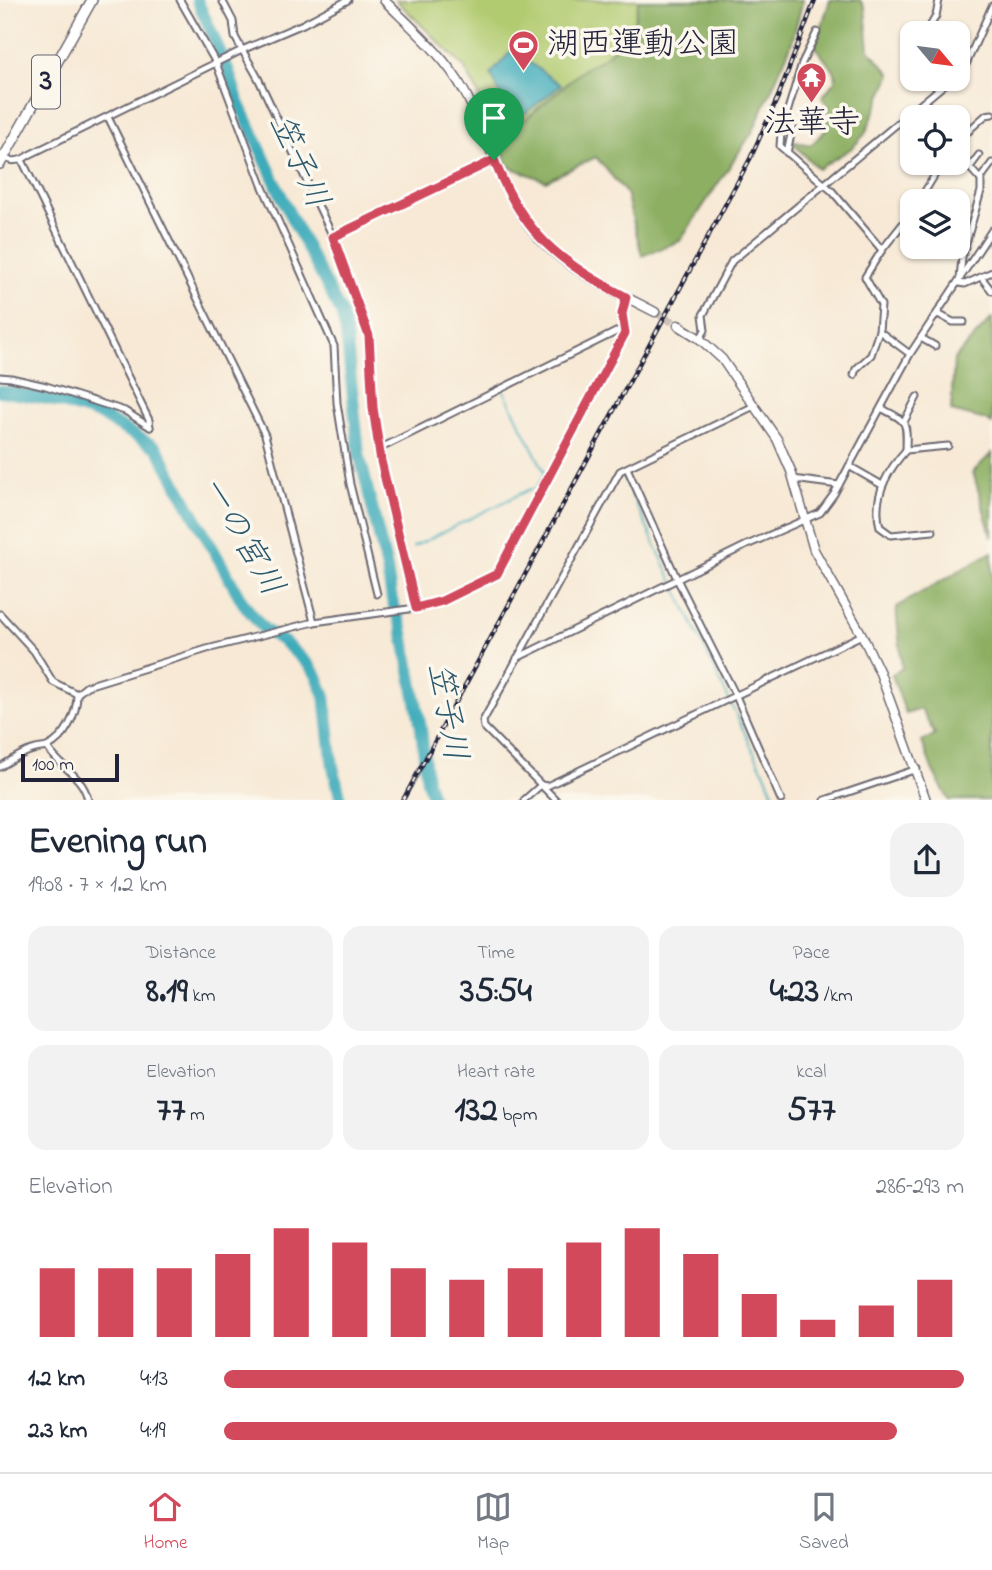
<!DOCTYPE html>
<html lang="en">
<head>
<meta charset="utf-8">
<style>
  body { margin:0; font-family:"Indie Flower","Klee One",sans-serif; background:#f2f2f3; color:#1f2937; height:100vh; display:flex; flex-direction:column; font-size:26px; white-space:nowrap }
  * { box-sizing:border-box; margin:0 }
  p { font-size:23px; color:#747a83 }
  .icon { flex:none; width:38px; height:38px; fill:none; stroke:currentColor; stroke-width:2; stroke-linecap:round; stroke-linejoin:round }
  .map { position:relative; height:800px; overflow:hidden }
  .sheet { display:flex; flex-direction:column; background:#fff; flex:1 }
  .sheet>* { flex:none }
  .needle { width:46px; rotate:119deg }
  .buttons { position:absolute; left:900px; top:21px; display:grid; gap:14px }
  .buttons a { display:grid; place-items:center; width:70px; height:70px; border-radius:14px; background:#fff; box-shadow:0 2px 5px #0004; font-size:35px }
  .scale { position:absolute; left:21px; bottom:18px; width:98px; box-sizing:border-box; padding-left:7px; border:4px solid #22223b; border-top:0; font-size:19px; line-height:24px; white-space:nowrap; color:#22223b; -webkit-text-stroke:5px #fbf7ec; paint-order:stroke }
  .pin { position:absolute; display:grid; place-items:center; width:60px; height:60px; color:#fff; margin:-72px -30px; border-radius:50% 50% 50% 0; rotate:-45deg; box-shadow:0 0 7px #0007 }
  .pin .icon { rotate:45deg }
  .round { display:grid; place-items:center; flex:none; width:74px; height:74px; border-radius:21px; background:#f2f2f3 }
  .head { display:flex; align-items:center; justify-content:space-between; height:119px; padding:0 28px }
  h1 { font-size:38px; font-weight:800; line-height:52px }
  .metrics { display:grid; grid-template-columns:repeat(3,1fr); gap:10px; height:119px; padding:7px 28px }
  .metrics div { display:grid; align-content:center; border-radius:18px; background:#f2f2f3; text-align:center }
  .metrics b { font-size:35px; font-weight:800 }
  .metrics small { font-size:19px; font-weight:400 }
  .metrics p { font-size:19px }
  .chart { height:196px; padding:14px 28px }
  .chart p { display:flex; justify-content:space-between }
  .chart svg { width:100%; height:126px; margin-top:7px; stroke:#d1495b; stroke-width:6 }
  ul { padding:0 28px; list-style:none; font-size:23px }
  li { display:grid; grid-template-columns:112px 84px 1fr; align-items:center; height:52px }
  li i { height:18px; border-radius:9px; background:#d1495b }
  .dock { display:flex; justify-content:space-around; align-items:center; height:98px; border-top:2px solid #e0e1e3; background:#fff; font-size:19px; color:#747a83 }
  .dock a { display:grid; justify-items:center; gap:4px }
  .dock .current { color:#d1495b }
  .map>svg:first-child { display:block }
  .green { fill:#b1cb70; stroke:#6a7656; stroke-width:2 }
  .forest { fill:#8caf62; stroke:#57684e; stroke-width:2 }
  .water { fill:#3cabba; stroke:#2f667a; stroke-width:2 }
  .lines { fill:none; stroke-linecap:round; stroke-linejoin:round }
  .stream { stroke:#3cabba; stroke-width:2 }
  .river { stroke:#3cabba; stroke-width:12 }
  .secondary-tunnel { stroke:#ccc1b6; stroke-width:8; stroke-dasharray:8 4; stroke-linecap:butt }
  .street-casing { stroke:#6d6871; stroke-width:9 }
  .secondary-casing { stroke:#6d6871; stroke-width:11 }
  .primary-casing { stroke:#6d6871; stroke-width:12 }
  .street { stroke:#fff; stroke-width:5 }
  .secondary { stroke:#fff; stroke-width:8 }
  .primary { stroke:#fff; stroke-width:9 }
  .rail-casing { stroke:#22223b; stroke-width:4.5 }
  .rail { stroke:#fbf7ec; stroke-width:2; stroke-dasharray:5; stroke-linecap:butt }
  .route-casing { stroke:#fff; stroke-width:14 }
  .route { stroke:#d1495b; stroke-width:9 }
  .labels { text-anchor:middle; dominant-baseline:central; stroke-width:7; stroke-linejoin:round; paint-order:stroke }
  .shield { fill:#fbf7ec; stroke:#636270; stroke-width:2 }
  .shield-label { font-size:30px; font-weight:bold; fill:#22223b }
  .poi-label { font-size:32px; fill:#22223b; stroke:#fbf7ec; text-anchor:start }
  .water-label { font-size:33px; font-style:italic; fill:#2c596e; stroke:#fbf7ec }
</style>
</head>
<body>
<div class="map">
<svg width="992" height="800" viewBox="0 0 992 800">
  <rect width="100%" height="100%" fill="#fbf7ec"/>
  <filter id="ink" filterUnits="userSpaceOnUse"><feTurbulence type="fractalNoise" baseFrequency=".0143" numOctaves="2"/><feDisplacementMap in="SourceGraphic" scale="14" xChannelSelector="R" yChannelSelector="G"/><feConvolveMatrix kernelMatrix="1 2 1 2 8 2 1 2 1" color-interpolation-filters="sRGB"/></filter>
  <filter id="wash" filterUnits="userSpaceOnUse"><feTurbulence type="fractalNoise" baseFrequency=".00686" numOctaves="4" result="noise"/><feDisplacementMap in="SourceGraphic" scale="28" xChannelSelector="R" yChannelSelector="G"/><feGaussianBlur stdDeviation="1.57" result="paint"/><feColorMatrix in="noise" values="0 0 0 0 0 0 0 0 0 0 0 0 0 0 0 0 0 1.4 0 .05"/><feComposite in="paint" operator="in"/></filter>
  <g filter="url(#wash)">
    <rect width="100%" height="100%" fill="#f7e9d5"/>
    <path class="green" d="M396,0H639L633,27L626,39L602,59L584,69L499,142L476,89L464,67Z"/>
    <g class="forest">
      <path d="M639,0H803L791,45L753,131L680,241L642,256L626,193L596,157L546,181L509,167L499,142L584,69L602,59L626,39L633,27Z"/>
      <path d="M830,0H860L865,8L869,50L891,74L865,134L852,148L818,169L791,141L811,145L825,131L829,106L822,97L835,81V72L815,47Z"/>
      <path d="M992,318V424L986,420L951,411L954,359Z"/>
      <path d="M992,453V538L973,472Z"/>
      <path d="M992,552V800H949L933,771L922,742L935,734L921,709L906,714L892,675L902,668L896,607Z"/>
    </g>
    <path class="water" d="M512,50L561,85L513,123L491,74Z"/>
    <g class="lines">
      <g class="stream">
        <path d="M622,475L762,769"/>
        <path d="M413,547L530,489H536L545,473L504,391"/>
        <path d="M763,769L776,800"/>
      </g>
      <g class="river">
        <path d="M197,0L228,69L238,100L291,217L341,313L346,333L359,453L387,569L392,600L402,628L421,728L427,781L433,800"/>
        <path d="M0,391L48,399L98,414L157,448L243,603L264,629L284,642L308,664L317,676L325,696L333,767L341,800"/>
      </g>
    </g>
  </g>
  <g filter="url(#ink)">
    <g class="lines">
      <path class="secondary-tunnel" d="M655,312L678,325"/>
      <defs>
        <g id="street">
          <path d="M180,0L216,63L262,185L334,346L337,403L350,484L377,594"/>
          <path d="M222,0L233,21L235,37L258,78L333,237L366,324L369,336L373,408L381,461L416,608"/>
          <path d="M817,32L802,63L781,133L780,146L832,191L882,250"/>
          <path d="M926,33L936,16L939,0"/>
          <path d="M957,74L964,69L992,6"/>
          <path d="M918,106L927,117"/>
          <path d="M956,115L969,131"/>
          <path d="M108,117L265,435L314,622"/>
          <path d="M957,141L986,115L992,114"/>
          <path d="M787,153L793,125"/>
          <path d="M957,154L981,180V191L962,257L960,279"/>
          <path d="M0,155C9,163 20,162 29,155L242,50L303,24L348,0"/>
          <path d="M22,160L149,420L150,427"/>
          <path d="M970,167L979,155"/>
          <path d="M980,179L992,163"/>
          <path d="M919,201L942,163"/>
          <path d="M333,237L494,161"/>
          <path d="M981,277L992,291"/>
          <path d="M959,283L965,284L992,272"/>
          <path d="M938,314L953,322H964"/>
          <path d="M921,338L935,346"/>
          <path d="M700,339L705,330L703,315L732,261L951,79"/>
          <path d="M910,354L879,331L881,305L865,277L882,250L912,212"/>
          <path d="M854,375L856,369L871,355L879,331"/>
          <path d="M0,377L11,378L46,386L125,411L150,427"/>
          <path d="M881,408C907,422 907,420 906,450L948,446"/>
          <path d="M904,422L917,397"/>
          <path d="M379,449L624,328"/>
          <path d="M906,450C887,471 872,497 880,527L891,535L933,531"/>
          <path d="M849,466L882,485"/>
          <path d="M627,468L678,581L736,696L781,800"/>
          <path d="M793,479L839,485"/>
          <path d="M0,614L34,651L53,682L77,694"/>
          <path d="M517,658L747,545L820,513L834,494L910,354L992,230"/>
          <path d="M47,747C59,767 83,775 88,800"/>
          <path d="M0,767C11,760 23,752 36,749C38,748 45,748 47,747C66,738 77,714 77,694L87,686L207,649L314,622L416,608L442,601L497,574L625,333L622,314L626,297"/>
          <path d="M524,800L541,785L547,786L862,635"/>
          <path d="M556,800L484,727L483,721L620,471L754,406"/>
          <path d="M825,800L917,769"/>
        </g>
        <g id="secondary">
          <path d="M384,0C412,28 445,56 464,91C491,140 501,195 539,238C570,272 615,291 655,312"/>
          <path d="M678,325L700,339L722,359L777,439L791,471L814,550L862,635L880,673L926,800"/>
        </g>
        <path id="primary" d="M0,164L92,0"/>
      </defs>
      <use href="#street" class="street-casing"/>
      <use href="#secondary" class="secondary-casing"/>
      <use href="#primary" class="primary-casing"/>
      <use href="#street" class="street"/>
      <use href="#secondary" class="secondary"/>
      <use href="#primary" class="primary"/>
      <defs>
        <path id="rail" d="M403,800L750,159L778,97L815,0"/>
      </defs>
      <use href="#rail" class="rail-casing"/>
      <use href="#rail" class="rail"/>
    </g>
  </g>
  <g class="lines" filter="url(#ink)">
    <defs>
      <path id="route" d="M494,160C524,235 558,261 626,297L622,314L625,333L497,574L442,601L416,608L381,461L373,408L369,336L333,237Z"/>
    </defs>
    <use href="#route" class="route-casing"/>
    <use href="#route" class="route"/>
  </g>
  <defs>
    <symbol id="stadium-pin" viewBox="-11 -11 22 30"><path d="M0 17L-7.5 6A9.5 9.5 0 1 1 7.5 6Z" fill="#d1495b" stroke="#fbf7ec"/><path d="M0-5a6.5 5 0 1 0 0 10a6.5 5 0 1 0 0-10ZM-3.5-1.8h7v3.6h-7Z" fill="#fff"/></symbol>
    <symbol id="temple-pin" viewBox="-11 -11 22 30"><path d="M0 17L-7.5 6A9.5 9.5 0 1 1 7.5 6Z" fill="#d1495b" stroke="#fbf7ec"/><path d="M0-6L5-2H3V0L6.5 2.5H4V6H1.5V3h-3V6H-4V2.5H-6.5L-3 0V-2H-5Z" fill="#fff"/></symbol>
  </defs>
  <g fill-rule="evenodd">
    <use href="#stadium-pin" x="506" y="28" width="35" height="47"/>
    <use href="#temple-pin" x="794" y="60" width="35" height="47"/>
  </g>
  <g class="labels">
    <rect class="shield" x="32" y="55.5" width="28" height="53" rx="5"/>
    <g class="shield-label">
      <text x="46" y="82">3</text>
    </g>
    <g class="poi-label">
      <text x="547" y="45">湖西運動公園</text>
      <text x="812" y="124" text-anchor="middle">法華寺</text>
    </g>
    <g class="water-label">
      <text transform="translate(298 162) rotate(66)">笠子川</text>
      <text transform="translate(241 537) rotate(60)">一の宮川</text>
      <text transform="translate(446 712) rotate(80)">笠子川</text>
    </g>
  </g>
</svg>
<div class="buttons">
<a><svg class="needle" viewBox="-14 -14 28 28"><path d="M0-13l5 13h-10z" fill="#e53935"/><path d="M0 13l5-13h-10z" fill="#747a83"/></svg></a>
<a><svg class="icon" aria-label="locate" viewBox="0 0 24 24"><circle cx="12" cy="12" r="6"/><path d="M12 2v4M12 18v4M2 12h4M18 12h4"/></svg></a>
<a><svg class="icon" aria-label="layers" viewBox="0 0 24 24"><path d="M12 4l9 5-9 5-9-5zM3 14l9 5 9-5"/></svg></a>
</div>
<div class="scale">100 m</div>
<div class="pin" style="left:494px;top:160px;background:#1e9e55"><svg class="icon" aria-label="arrive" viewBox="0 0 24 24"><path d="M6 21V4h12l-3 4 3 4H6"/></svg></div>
</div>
<section class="sheet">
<div class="head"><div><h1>Evening run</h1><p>19:08 · 7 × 1.2 km</p></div><a class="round"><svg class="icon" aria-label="share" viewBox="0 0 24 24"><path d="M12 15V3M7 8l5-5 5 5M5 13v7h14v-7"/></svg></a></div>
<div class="metrics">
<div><p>Distance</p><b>8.19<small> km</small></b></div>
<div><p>Time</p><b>35:54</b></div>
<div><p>Pace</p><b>4:23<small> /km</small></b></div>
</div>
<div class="metrics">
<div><p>Elevation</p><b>77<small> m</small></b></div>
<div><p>Heart rate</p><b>132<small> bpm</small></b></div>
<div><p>kcal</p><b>577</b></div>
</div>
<div class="chart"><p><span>Elevation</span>286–293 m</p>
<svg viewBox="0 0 160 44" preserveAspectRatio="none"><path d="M5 44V20M15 44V20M25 44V20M35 44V15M45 44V6M55 44V11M65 44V20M75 44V24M85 44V20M95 44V11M105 44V6M115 44V15M125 44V29M135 44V38M145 44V33M155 44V24"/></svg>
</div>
<ul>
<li><b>1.2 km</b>4:13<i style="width:100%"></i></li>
<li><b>2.3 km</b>4:19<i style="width:91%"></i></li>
</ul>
</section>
<nav class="dock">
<a class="current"><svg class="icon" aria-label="home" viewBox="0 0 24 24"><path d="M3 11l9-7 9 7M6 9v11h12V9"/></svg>Home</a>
<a><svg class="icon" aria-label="map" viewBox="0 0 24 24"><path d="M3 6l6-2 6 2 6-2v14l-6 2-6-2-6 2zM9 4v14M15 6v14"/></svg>Map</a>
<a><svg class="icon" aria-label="saved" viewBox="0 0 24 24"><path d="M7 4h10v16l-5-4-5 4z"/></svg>Saved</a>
</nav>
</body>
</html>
